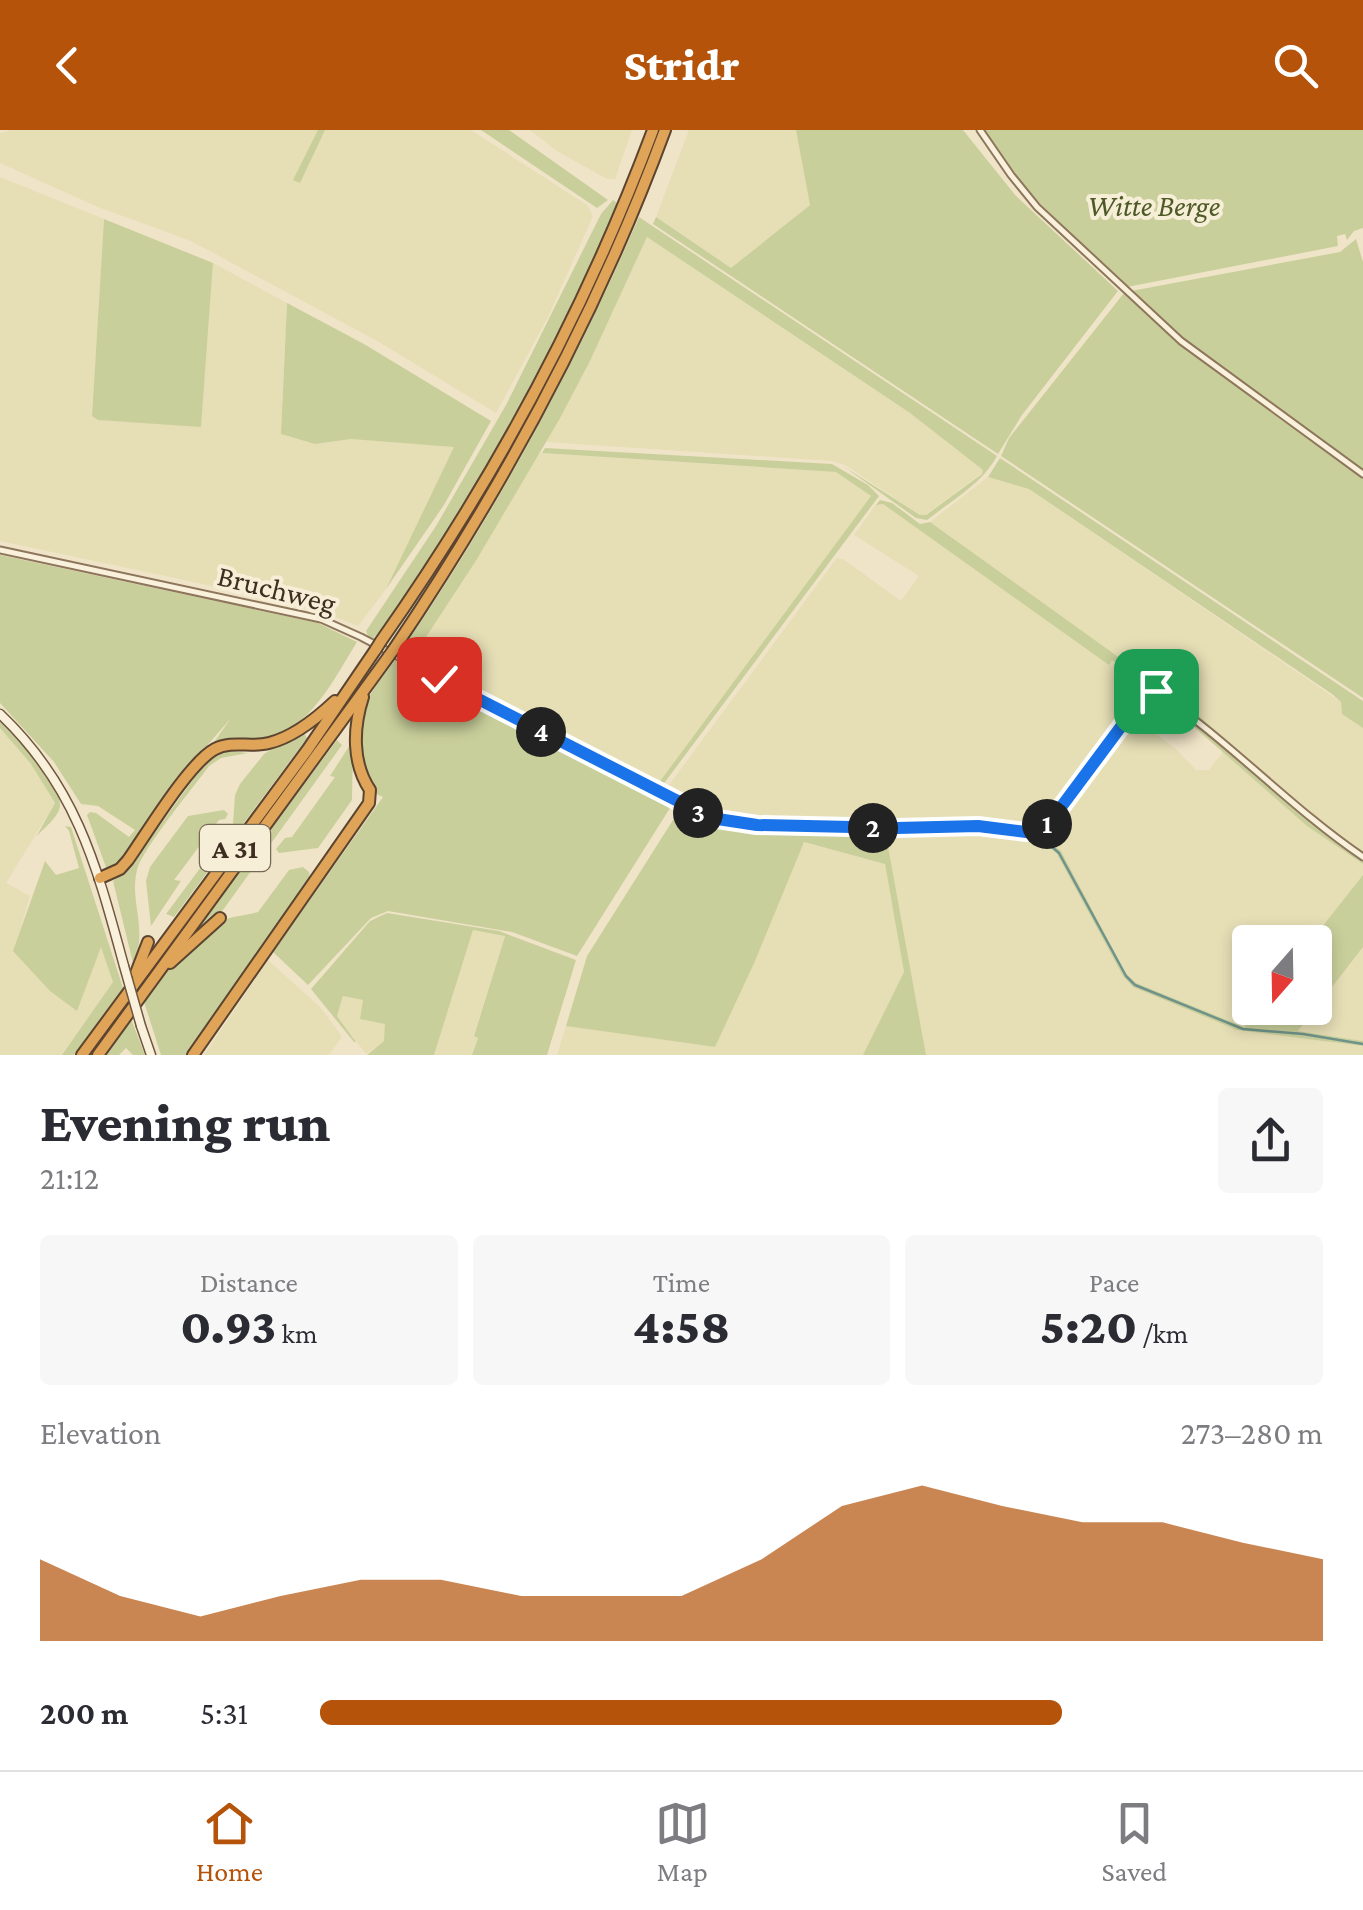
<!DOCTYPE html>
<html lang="en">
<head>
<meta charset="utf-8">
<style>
  body { margin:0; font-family:"Crimson Pro",serif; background:#f7f7f7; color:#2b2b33; height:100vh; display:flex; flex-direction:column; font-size:38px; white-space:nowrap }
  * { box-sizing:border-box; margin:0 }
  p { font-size:32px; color:#7c7c81 }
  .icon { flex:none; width:55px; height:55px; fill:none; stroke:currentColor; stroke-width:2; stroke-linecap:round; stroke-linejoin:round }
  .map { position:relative; height:925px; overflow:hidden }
  .panel { display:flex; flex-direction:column; background:#fff; flex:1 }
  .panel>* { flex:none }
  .needle { width:65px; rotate:200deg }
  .tools { position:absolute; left:1232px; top:795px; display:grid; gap:20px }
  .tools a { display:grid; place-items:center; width:100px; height:100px; border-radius:10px; background:#fff; box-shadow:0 5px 15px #0003; font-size:50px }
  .pin { position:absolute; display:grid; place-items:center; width:85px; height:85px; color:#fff; margin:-42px; border-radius:20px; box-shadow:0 5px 15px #0006 }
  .km { position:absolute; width:50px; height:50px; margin:-25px; border-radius:50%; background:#222; color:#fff; font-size:28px; line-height:50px; text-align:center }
  .round { display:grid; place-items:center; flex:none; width:105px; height:105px; border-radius:10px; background:#f7f7f7 }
  .overview { display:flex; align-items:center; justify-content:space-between; height:170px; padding:0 40px }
  h1 { font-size:55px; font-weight:800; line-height:75px }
  .metrics { display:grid; grid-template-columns:repeat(3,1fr); gap:15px; height:170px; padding:10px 40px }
  .metrics div { display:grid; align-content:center; border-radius:10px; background:#f7f7f7; text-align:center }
  .metrics b { font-size:50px; font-weight:800 }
  .metrics small { font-size:28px; font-weight:400 }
  .metrics p { font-size:28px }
  .chart { height:280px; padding:20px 40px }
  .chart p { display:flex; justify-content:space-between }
  .chart svg { width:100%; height:180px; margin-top:10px; fill:#b45309; opacity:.7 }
  ul { padding:0 40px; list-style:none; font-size:32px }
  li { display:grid; grid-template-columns:160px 120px 1fr; align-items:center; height:75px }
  li i { height:25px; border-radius:12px; background:#b45309 }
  header { display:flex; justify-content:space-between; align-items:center; height:130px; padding:0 40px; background:#b45309; color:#fff; font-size:45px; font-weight:800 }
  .tabs { display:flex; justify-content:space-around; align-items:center; height:140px; border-top:2px solid #e1e1e2; background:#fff; font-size:28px; color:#7c7c81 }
  .tabs a { display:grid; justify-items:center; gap:5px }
  .tabs .selected { color:#b45309 }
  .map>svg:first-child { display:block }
  .farmland { fill:#e6deb5 }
  .green { fill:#c9cf9b }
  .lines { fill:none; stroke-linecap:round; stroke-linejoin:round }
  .stream { stroke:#6f938a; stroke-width:2.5 }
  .street-casing { stroke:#8d765c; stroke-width:9 }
  .secondary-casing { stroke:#6f573f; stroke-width:11 }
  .highway-casing { stroke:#5b4430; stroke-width:14 }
  .street { stroke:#faf1dc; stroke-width:5 }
  .secondary { stroke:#faf1dc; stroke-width:8 }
  .highway { stroke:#e0a458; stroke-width:10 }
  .secondary-bridge-casing { stroke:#6f573f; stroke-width:11; stroke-linecap:butt }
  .highway-bridge-casing { stroke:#5b4430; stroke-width:14; stroke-linecap:butt }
  .secondary-bridge { stroke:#faf1dc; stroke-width:8 }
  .highway-bridge { stroke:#e0a458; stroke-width:10 }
  .route-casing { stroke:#fff; stroke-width:20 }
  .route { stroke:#1a73e8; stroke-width:12 }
  .labels { text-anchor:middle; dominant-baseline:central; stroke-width:8; stroke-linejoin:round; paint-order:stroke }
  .shield { fill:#f7eed8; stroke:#756857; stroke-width:2.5 }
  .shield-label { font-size:28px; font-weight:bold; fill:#3d2e20 }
  .park-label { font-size:30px; font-style:italic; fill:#4d5a26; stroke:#f7eed8 }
  .street-label { font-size:30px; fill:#3d2e20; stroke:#f7eed8 }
</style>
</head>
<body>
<header><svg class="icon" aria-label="back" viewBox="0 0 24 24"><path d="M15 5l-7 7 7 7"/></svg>Stridr<svg class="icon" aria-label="search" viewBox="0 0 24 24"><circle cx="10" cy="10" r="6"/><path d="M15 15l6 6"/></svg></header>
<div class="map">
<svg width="1363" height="925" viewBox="0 0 1363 925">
  <rect width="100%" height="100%" fill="#f0e4c8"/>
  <g class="farmland">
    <path d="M11,0H471L587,75L593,86L548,187L496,283L379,212L191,111L98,77L0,33V3Z"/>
    <path d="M530,0H632L615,49H607L557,21Z"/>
    <path d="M689,0H796L811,74L731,138L656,87Z"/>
    <path d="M0,47L104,89L92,286L98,290L201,296L213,133L287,173L281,304L315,314L351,309L455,316L386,459L358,496L307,476L0,411Z"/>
    <path d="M647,107L910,283L983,340L982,343L925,385H920L845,335L832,331L546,312L590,231Z"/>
    <path d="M540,323L836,342L871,366L658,654L413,527Z"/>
    <path d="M988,347L1029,359L1341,572L1343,584L1363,598V721L1332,702L1191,579L930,392Z"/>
    <path d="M883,374L1108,534L1112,530L1149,558L1049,689L1042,694L1025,698L989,694L978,690L900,693L757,689L714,681L670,661L669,655L837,428L843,429L901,471L919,446L854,405L876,375Z"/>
    <path d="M1145,572L1155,580L1145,596L1176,619L1196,640H1209L1223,622L1307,696L1363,734V745L1310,812H1250V878H1260L1244,897L1136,853L1126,844L1061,721L1040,702L1052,693L1140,573Z"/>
    <path d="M0,598L31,634L55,673L6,753L30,766L14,821L50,861L77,880L101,815L113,852L62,925H0Z"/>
    <path d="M977,702L1041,710L1057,724L1123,846L1133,857L1237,900L1363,916V925H926L886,704Z"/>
    <path d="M803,712L885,734L904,842L863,925H557L566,896L715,917Z"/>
    <path d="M473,800L505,805L474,905L478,907L472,925H434Z"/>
    <path d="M1363,817V911L1298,901Z"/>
    <path d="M268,830L321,878L342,907L329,925H204Z"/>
    <path d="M343,866L363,870L386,894L384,911L366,924L337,886Z"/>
  </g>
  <g class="green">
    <path d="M318,0H325L300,53L293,50Z"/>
    <path d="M481,0H509L608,70L597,78Z"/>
    <path d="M796,0H963L1016,66L1118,161L1022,285L998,324L653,94L656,87L731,138L810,75Z"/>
    <path d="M984,0H1363V98L1354,101L1347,110L1345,104L1337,106L1338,116L1127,157L1025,59Z"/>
    <path d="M613,70L617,73L606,102C556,214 499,322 432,425C414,453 394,490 370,511L366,501L436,396L506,275L601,84Z"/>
    <path d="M639,87L997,326C982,354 951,371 927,390L916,388L843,336L920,385H926L982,344L983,340L910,283L647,107L590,231L559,290L477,429L411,530L399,524C493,388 573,239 639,87Z"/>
    <path d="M104,89L213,133L201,297L98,290L92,286Z"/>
    <path d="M1356,109L1363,132V341L1184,210L1131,161L1340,122Z"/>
    <path d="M1124,163L1180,212L1363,347V568L1001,326L1009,308Z"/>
    <path d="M287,173L364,214L491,291L444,375L386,459L454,317L351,309L315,314L281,304Z"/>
    <path d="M545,318L832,334L868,355L879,366L662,656L658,654L871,366L836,342L542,323Z"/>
    <path d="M1000,328L1363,571V598L1342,584L1341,572L1332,564L1029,359L988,347Z"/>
    <path d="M880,370L892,373L920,394L930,392L1191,579L1332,702L1363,721V725L1328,701L1157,559L1149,558L1112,530L1109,535L883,374L876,375L860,394Z"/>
    <path d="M0,425L318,493L357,512C335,547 311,598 267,609C249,613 231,609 212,615L231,588C211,612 188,635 169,661C152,685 136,729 107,740L87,685L90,682L96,683L129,707L135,700L98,676L81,674L54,632L0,573Z"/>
    <path d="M396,529L669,674L670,678L577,826L512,802L388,781L371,788L308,855L273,822L383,667C354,658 356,598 365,575C372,559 386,543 396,529Z"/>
    <path d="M1152,562C1226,614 1288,679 1363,730V734L1307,696L1185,589L1148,563Z"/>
    <path d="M0,592C15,607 62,655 60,676C59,687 43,699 36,707L55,673L31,634L0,598Z"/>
    <path d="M303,601L307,608L174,787L166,784L233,694L235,665L240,654L264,624Z"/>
    <path d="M337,610L342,615L223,780L189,809Z"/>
    <path d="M353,610L352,670L318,718L279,723L276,719L285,708L292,707L335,647L330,646Z"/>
    <path d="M231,621L248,623L221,628L209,636C193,658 143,718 137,740C129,772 149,801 133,833L113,751L129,738L205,633L213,627Z"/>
    <path d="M670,661L714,681L757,689L991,691L989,694L758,693L713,684L669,664Z"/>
    <path d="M224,680L228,684L225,689L219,690L174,750L181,751L151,796L146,751L150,737L188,686Z"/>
    <path d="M683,681L733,698L899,700L977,698L1040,702L1061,721L1126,844L1136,853L1244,897L1260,878H1315V812H1310L1363,745V817L1298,901L1363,911V916L1237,900L1133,857L1123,846L1057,724L1041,710L977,702L886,705L926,925H863L904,842L885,734L804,712L755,831L715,917L566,896L587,826L678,682Z"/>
    <path d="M65,696L71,697L123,858L74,925H62L113,852L101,817L77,881L50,861L13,821L45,731L56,745L79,738L69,701Z"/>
    <path d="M303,737L309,742L310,751L188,925H161L144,872C165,843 189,811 220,792C230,786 246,786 258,782L289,740Z"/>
    <path d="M387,783L499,801L576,830L547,925H472L478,908L474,906L505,806L473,800L434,925H367L384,911L385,894L360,889L363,870L343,866L337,886L356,912H354L311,859L370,791Z"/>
    <path d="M131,889L145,925H133L126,918L119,925H105Z"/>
  </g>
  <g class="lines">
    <g class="stream">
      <path d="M413,529L658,656"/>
      <path d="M670,663C710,683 746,690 790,692"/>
      <path d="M834,701L978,700L1043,709L1059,723L1126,846L1135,855L1243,899L1303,904L1363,914"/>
    </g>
    <defs>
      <g id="street">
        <path d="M980,0L1011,45L1037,77L1181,211L1363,344"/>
        <path d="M0,420L321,489L361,507L691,681C772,710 888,694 975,695C1002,696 1025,707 1050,692L1142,567L1152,559C1227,608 1288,676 1363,727"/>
      </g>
      <g id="secondary">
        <path d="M0,584C77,657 97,737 124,836"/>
        <path d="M141,896L151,925"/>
      </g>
      <g id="highway">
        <path d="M381,511C493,352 585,182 653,0"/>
        <path d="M394,519C504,356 597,184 665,0"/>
        <path d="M100,748L120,739L128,730C147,703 189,633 215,619C232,610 251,618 269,613C294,607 317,588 335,571"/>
        <path d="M170,833L220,788"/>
        <path d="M136,843L148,812"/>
        <path d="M82,925L308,619L376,519"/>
        <path d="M98,925L389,526"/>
        <path d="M193,925L369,673L370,660C352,633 353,598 363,567"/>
      </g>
    </defs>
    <use href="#street" class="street-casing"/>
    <use href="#secondary" class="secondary-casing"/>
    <use href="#highway" class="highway-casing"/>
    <use href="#street" class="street"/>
    <use href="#secondary" class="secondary"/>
    <use href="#highway" class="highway"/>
    <defs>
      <path id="secondary-bridge" d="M124,836L141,896"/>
      <g id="highway-bridge">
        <path d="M376,519L381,511"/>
        <path d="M389,526L394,519"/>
      </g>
    </defs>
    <use href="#secondary-bridge" class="secondary-bridge-casing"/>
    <use href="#highway-bridge" class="highway-bridge-casing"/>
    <use href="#secondary-bridge" class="secondary-bridge"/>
    <use href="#highway-bridge" class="highway-bridge"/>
  </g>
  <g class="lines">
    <defs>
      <path id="route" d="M439,549L711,688L757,695L897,698L978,696L1026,702L1050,692L1146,563L1152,558L1156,561"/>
    </defs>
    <use href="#route" class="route-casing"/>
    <use href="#route" class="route"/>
  </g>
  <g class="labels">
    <rect class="shield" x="200" y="695" width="70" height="46" rx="8"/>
    <g class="shield-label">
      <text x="235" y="718">A 31</text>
    </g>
    <g class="park-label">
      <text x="1154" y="75">Witte Berge</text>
    </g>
    <g class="street-label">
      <text transform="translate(277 459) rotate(14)">Bruchweg</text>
    </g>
  </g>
</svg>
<div class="tools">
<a><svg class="needle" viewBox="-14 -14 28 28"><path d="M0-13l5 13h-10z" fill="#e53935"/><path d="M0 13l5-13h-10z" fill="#7c7c81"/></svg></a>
</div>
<div class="pin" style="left:1156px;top:561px;background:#1e9e55"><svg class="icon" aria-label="arrive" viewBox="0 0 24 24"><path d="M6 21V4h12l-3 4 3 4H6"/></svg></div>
<div class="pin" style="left:439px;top:549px;background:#d93025"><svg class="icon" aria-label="check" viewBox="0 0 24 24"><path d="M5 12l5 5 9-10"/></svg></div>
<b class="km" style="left:1047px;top:694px">1</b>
<b class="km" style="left:873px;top:698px">2</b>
<b class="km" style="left:698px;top:683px">3</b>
<b class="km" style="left:541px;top:602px">4</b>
</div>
<section class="panel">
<div class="overview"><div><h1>Evening run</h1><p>21:12</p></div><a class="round"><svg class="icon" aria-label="share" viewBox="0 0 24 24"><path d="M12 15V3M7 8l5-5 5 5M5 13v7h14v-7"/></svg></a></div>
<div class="metrics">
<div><p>Distance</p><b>0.93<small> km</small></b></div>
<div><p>Time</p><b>4:58</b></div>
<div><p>Pace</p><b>5:20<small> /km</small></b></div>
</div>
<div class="chart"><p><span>Elevation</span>273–280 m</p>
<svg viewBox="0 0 160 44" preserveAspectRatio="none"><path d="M0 44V24L10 33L20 38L30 33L40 29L50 29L60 33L70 33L80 33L90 24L100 11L110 6L120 11L130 15L140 15L150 20L160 24V44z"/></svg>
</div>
<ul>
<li><b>200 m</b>5:31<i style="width:74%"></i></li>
</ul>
</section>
<nav class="tabs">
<a class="selected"><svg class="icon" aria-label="home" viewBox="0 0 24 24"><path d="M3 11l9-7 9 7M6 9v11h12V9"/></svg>Home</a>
<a><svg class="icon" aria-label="map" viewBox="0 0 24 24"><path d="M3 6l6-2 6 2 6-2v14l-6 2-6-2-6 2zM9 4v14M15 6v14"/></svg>Map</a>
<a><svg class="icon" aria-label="saved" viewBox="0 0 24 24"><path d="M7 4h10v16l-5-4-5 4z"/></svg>Saved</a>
</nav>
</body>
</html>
